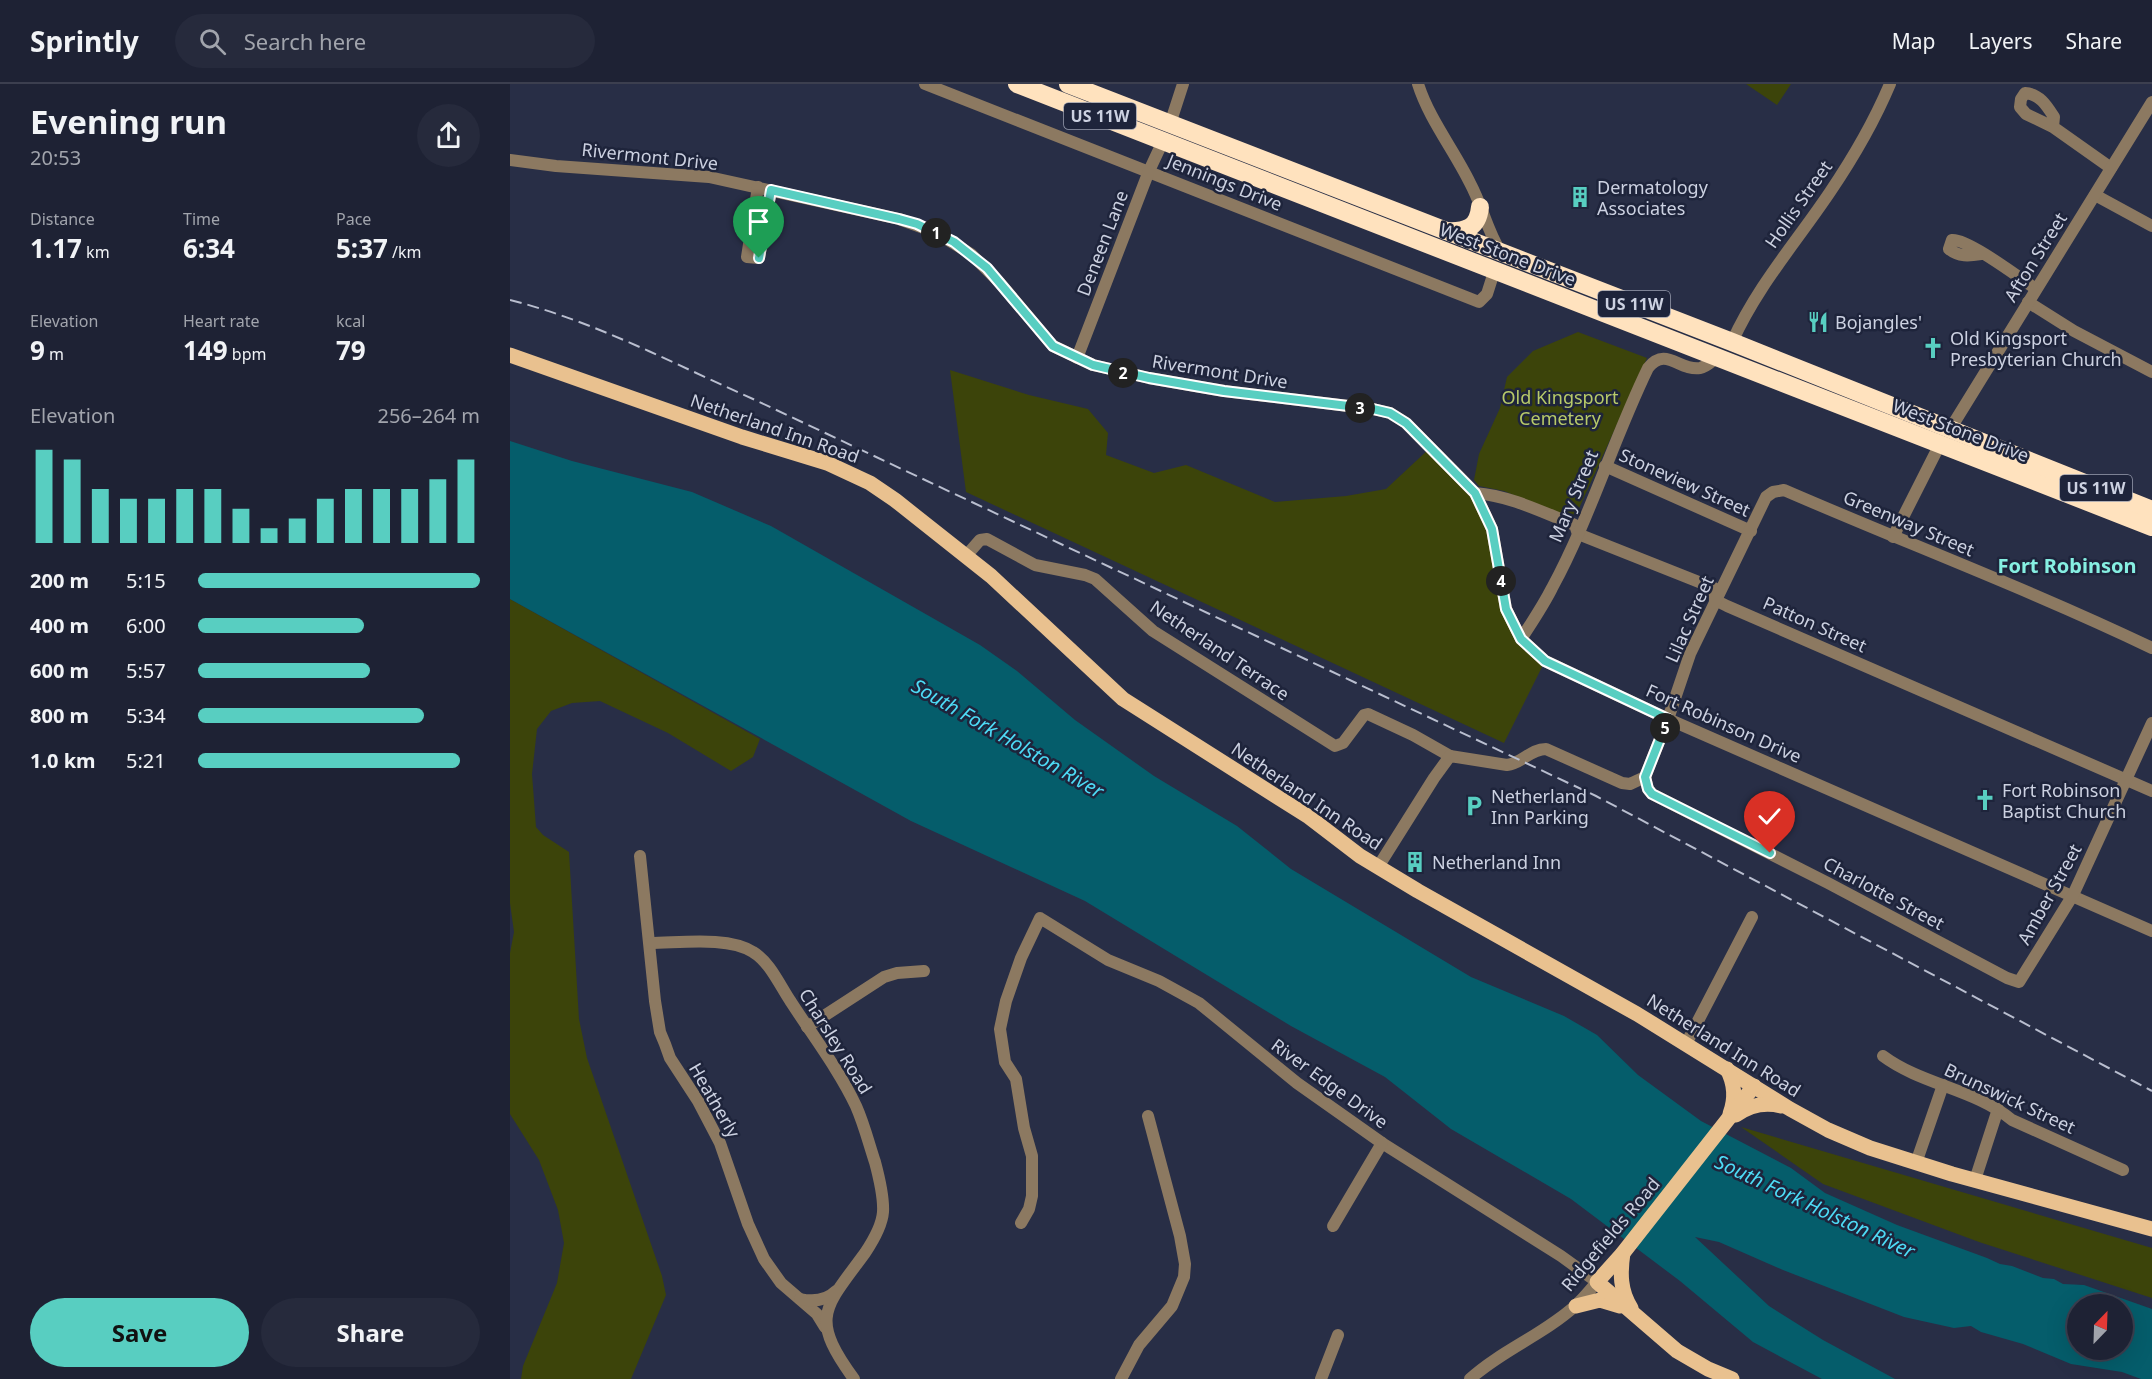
<!DOCTYPE html>
<html lang="en">
<head>
<meta charset="utf-8">
<style>
  body { margin:0; font-family:"Noto Sans",sans-serif; background:#262a3c; color:#f1f3f6; height:100vh; display:flex; flex-direction:column; font-size:22px; white-space:nowrap }
  * { box-sizing:border-box; margin:0 }
  p { font-size:20px; color:#a1a4ac }
  .icon { flex:none; width:33px; height:33px; fill:none; stroke:currentColor; stroke-width:2; stroke-linecap:round; stroke-linejoin:round }
  .map { position:relative; flex:1; overflow:hidden }
  .details { display:flex; flex-direction:column; background:#1e2234; width:510px }
  .details>* { flex:none }
  .needle { width:39px; rotate:23deg }
  .tools { position:absolute; left:1557px; top:1210px; display:grid; gap:12px }
  .tools a { display:grid; place-items:center; width:66px; height:66px; border-radius:50%; background:#1e2234; box-shadow:0 6px 24px #0002,0 0 0 2px #3c3f4f; font-size:30px }
  .pin { position:absolute; display:grid; place-items:center; width:51px; height:51px; color:#fff; margin:-62px -26px; border-radius:50% 50% 50% 0; rotate:-45deg; box-shadow:0 0 6px #0007 }
  .pin .icon { rotate:45deg }
  .km { position:absolute; width:30px; height:30px; margin:-15px; border-radius:50%; background:#222; color:#fff; font-size:16px; line-height:30px; text-align:center }
  .round { display:grid; place-items:center; flex:none; width:63px; height:63px; border-radius:32px; background:#262a3c }
  .head { display:flex; align-items:center; justify-content:space-between; height:102px; padding:0 30px }
  h1 { font-size:33px; font-weight:700; line-height:45px }
  .metrics { display:grid; grid-template-columns:repeat(3,1fr); gap:9px; height:102px; padding:6px 30px }
  .metrics div { display:grid; align-content:center }
  .metrics b { font-size:26px; font-weight:700 }
  .metrics small { font-size:16px; font-weight:400 }
  .metrics p { font-size:16px }
  .chart { height:168px; padding:12px 30px }
  .chart p { display:flex; justify-content:space-between }
  .chart svg { width:100%; height:108px; margin-top:6px; stroke:#58cec1; stroke-width:6 }
  .cta { display:flex; gap:12px; margin-top:auto; padding:12px 30px }
  .cta a { flex:1; height:69px; border-radius:36px; background:#58cec1; color:#111; font-size:24px; font-weight:700; line-height:69px; text-align:center }
  .cta a+a { background:#262a3c; color:#f1f3f6 }
  ul { padding:0 30px; list-style:none; font-size:20px }
  li { display:grid; grid-template-columns:96px 72px 1fr; align-items:center; height:45px }
  li i { height:15px; border-radius:8px; background:#58cec1 }
  header { display:flex; align-items:center; gap:36px; box-sizing:border-box; height:84px; padding:0 30px; background:#1e2234; border-bottom:2px solid #3c3f4f }
  header strong { font-size:28px }
  nav { display:flex; gap:33px; margin-inline-start:auto; font-size:21px }
  .search { width:420px; height:54px; background:#262a3c; display:flex; align-items:center; gap:15px; box-sizing:border-box; padding:0 21px; border-radius:33px; color:#a1a4ac; font-size:22px }
  main { display:flex; flex:1; min-height:0 }
  .map>svg:first-child { display:block }
  .green { fill:#3c440a }
  .water { fill:#055d6b; fill-rule:evenodd }
  .lines { fill:none; stroke-linecap:round; stroke-linejoin:round }
  .minor { stroke:#8c7961; stroke-width:12 }
  .major { stroke:#e9c18f; stroke-width:15 }
  .highway { stroke:#ffe2be; stroke-width:18 }
  .rail { stroke:#b9becf; stroke-width:2; stroke-dasharray:12 6; stroke-linecap:butt }
  .route-casing { stroke:#fff; stroke-width:12 }
  .route { stroke:#58cec1; stroke-width:8 }
  .labels { text-anchor:middle; dominant-baseline:central; stroke-width:5; stroke-linejoin:round; paint-order:stroke }
  .shield { fill:#1e243b; stroke:#989daf; stroke-width:1.5 }
  .shield-label { font-size:16px; font-weight:bold; fill:#ccd1e1 }
  .street-label { font-size:18px; fill:#ccd1e1; stroke:#1e243b }
  .poi-label { font-size:18px; fill:#ccd1e1; stroke:#1e243b; text-anchor:start }
  .park-label { font-size:18px; fill:#b8ca69; stroke:#1e243b }
  .neighbourhood-label { font-size:20px; font-weight:bold; fill:#86efe2; stroke:#1e243b }
  .water-label { font-size:20px; font-style:italic; fill:#4ddbf6; stroke:#1e243b }
</style>
</head>
<body>
<header>
<strong>Sprintly</strong>
<div class="search"><svg class="icon" aria-label="search" viewBox="0 0 24 24"><circle cx="10" cy="10" r="6"/><path d="M15 15l6 6"/></svg>Search here</div>
<nav><a>Map</a><a>Layers</a><a>Share</a></nav>
</header>
<main>
<section class="details">
<div class="head"><div><h1>Evening run</h1><p>20:53</p></div><a class="round"><svg class="icon" aria-label="share" viewBox="0 0 24 24"><path d="M12 15V3M7 8l5-5 5 5M5 13v7h14v-7"/></svg></a></div>
<div class="metrics">
<div><p>Distance</p><b>1.17<small> km</small></b></div>
<div><p>Time</p><b>6:34</b></div>
<div><p>Pace</p><b>5:37<small> /km</small></b></div>
</div>
<div class="metrics">
<div><p>Elevation</p><b>9<small> m</small></b></div>
<div><p>Heart rate</p><b>149<small> bpm</small></b></div>
<div><p>kcal</p><b>79</b></div>
</div>
<div class="chart"><p><span>Elevation</span>256–264 m</p>
<svg viewBox="0 0 160 44" preserveAspectRatio="none"><path d="M5 44V6M15 44V10M25 44V22M35 44V26M45 44V26M55 44V22M65 44V22M75 44V30M85 44V38M95 44V34M105 44V26M115 44V22M125 44V22M135 44V22M145 44V18M155 44V10"/></svg>
</div>
<ul>
<li><b>200 m</b>5:15<i style="width:100%"></i></li>
<li><b>400 m</b>6:00<i style="width:59%"></i></li>
<li><b>600 m</b>5:57<i style="width:61%"></i></li>
<li><b>800 m</b>5:34<i style="width:80%"></i></li>
<li><b>1.0 km</b>5:21<i style="width:93%"></i></li>
</ul>
<div class="cta"><a>Save</a><a>Share</a></div>
</section>
<div class="map">
<svg width="1642" height="1295" viewBox="0 0 1642 1295">
  <rect width="100%" height="100%" fill="#282e46"/>
  <g class="green">
    <path d="M1236,0H1281L1267,21Z"/>
    <path d="M1068,248L1137,274L1066,431L1057,433L994,407L969,402L964,396L969,370L990,324L997,293L1023,267Z"/>
    <path d="M440,286L519,311L578,325L598,349L596,371L644,389L676,381L765,418L836,412L876,405L920,364L975,427L996,525L1033,581L994,659L456,408Z"/>
    <path d="M0,515L250,655L243,673L221,687L158,649L90,617L62,619L41,627L27,645L22,690L26,743L33,751L59,768L69,935L77,974L152,1192L156,1211L121,1295H11L13,1282L47,1199L54,1159L48,1126L29,1076L0,1030V869L4,848L0,819Z"/>
    <path d="M1231,1043L1642,1164V1214L1469,1158L1313,1100Z"/>
  </g>
  <path class="water" d="M0,357L62,377L182,408L261,442L470,561L507,587L565,636L644,692L727,742L781,785L961,893L1054,932L1087,951L1128,991L1191,1037L1281,1084L1315,1109L1387,1141L1477,1174L1490,1180L1502,1182L1533,1194L1544,1195L1553,1200L1574,1201L1642,1225V1295H1631L1612,1288L1561,1280L1513,1260L1471,1248L1461,1242L1444,1244L1394,1233L1273,1186L1209,1158L1185,1153L1259,1222L1313,1256L1385,1295H1312L1243,1258L1170,1197L1061,1115L941,1045L875,993L781,942L575,817L401,737L0,515ZM1568,1221H1612V1266H1568Z"/>
  <g class="lines">
    <g class="minor">
      <path d="M415,0L969,218L977,210L984,188"/>
      <path d="M908,0C919,35 944,66 960,99C972,121 977,146 990,167"/>
      <path d="M660,40L673,0"/>
      <path d="M1543,43L1516,30L1510,23L1511,15L1515,9C1530,10 1537,22 1544,33L1543,43L1601,84"/>
      <path d="M0,76L46,82L199,93L389,135L425,148L461,170L490,199L543,262L583,281L639,294L714,307L863,325L880,329L896,339L965,409L982,445L996,525L1011,555L1035,577L1158,635L1642,847"/>
      <path d="M248,103L237,173L249,174L261,106"/>
      <path d="M1585,111L1642,142"/>
      <path d="M1471,170C1459,172 1449,173 1439,165L1442,156C1457,154 1511,195 1526,205"/>
      <path d="M1518,218L1564,247L1642,288"/>
      <path d="M1222,258C1248,201 1285,160 1320,108C1343,74 1364,38 1380,0"/>
      <path d="M567,274L639,87L653,57"/>
      <path d="M1439,347L1642,18"/>
      <path d="M1095,382L1241,447"/>
      <path d="M965,409C1001,412 1032,428 1065,441L1068,450L1204,504L1205,516L1217,522L1642,707"/>
      <path d="M1383,453L1430,360"/>
      <path d="M456,472L470,456L477,455L525,481L575,491L585,495L643,547L825,662L833,659L854,631L858,630L903,651L940,672"/>
      <path d="M1011,555C1022,538 1033,522 1042,504C1080,434 1103,356 1138,284C1156,262 1169,287 1190,284C1196,283 1202,277 1206,274"/>
      <path d="M1135,693L1158,635L1180,570L1256,413L1263,408L1274,406C1396,459 1521,506 1642,564"/>
      <path d="M130,772L145,917L150,948L155,960L160,974L188,1017L210,1059L238,1140L254,1175L271,1199L307,1230L315,1243"/>
      <path d="M868,783L924,694L940,672L997,681C1013,679 1020,665 1036,665L1112,699L1120,700L1135,693L1138,705L1142,710L1318,799L1497,894L1509,898L1563,811L1642,639"/>
      <path d="M140,859C169,859 218,852 243,868C260,878 270,902 281,918C303,952 329,986 346,1022C354,1040 359,1060 365,1078C369,1093 374,1112 373,1128C372,1142 363,1157 355,1169C314,1225 299,1233 344,1295"/>
      <path d="M297,943L374,893L387,889L414,887"/>
      <path d="M1176,960L1242,833"/>
      <path d="M1373,972C1412,1001 1465,1005 1502,1036L1613,1086"/>
      <path d="M1406,1079L1433,1001"/>
      <path d="M1465,1096L1488,1025"/>
      <path d="M511,1139L519,1125L522,1112V1072L514,1044L506,995L495,978L490,945L496,917L511,874L530,834L598,876L649,897L689,919L787,999L872,1059L1051,1172L1087,1198C1080,1206 1073,1215 1065,1222C1033,1251 992,1266 960,1295"/>
      <path d="M823,1142L872,1059"/>
      <path d="M290,1215C304,1218 316,1217 326,1207"/>
      <path d="M611,1295L629,1261L662,1222L674,1193L675,1180L670,1152L638,1032"/>
      <path d="M811,1295L828,1251"/>
    </g>
    <g class="major">
      <path d="M0,271L232,353L317,379L360,399L385,416L481,492L613,615L799,733L850,772L908,807L1127,930L1280,1025L1318,1046L1360,1064L1442,1090L1642,1145"/>
      <path d="M1217,985C1225,1000 1226,1014 1220,1030"/>
      <path d="M1226,1031C1240,1021 1255,1018 1271,1022"/>
      <path d="M1113,1169C1110,1189 1110,1207 1121,1224"/>
      <path d="M1066,1222L1090,1216L1110,1222"/>
      <path d="M1222,1295L1198,1285L1167,1267L1087,1198L1113,1169L1244,1002"/>
    </g>
    <g class="highway">
      <path d="M507,0L1642,443"/>
      <path d="M558,0L1222,258L1642,426"/>
      <path d="M936,147C956,148 968,144 970,123"/>
    </g>
    <path class="rail" d="M0,216C84,237 164,280 243,315L1086,712L1642,1007"/>
  </g>
  <g class="lines">
    <defs>
      <path id="route" d="M249,174L261,106L389,135L407,140L444,158L477,184L543,262L583,281L639,294L714,307L863,325L880,329L896,339L965,409L982,445L996,525L1011,555L1035,577L1158,635L1135,693L1138,705L1142,710L1260,769"/>
    </defs>
    <use href="#route" class="route-casing"/>
    <use href="#route" class="route"/>
  </g>
  <defs>
    <symbol id="building-bare" viewBox="-9 -9 18 18"><path d="M-4-6H4V6H1V3H-1V6H-4ZM-2.5-4.3h1.7v1.8h-1.7ZM.8-4.3h1.7v1.8H.8ZM-2.5-1h1.7V.8h-1.7ZM.8-1h1.7V.8H.8Z" fill="#58cec1" stroke="#1e243b" stroke-width="2.5" paint-order="stroke"/></symbol>
    <symbol id="restaurant-bare" viewBox="-9 -9 18 18"><path d="M-5-6h1v4h1v-4h1v4h1v-4h1v5L-1.5 .5V6h-2V.5L-5-1ZM5-6V6H3V1.5H1.5Q1.5-4 5-6Z" fill="#58cec1" stroke="#1e243b" stroke-width="2.5" paint-order="stroke"/></symbol>
    <symbol id="church-bare" viewBox="-9 -9 18 18"><path d="M-1.2-6h2.4v3.5h3.3v2.4h-3.3V6h-2.4V-.1h-3.3v-2.4h3.3Z" fill="#58cec1" stroke="#1e243b" stroke-width="2.5" paint-order="stroke"/></symbol>
    <symbol id="parking-bare" viewBox="-9 -9 18 18"><path d="M-3.5-5.5H1a3.5 3.5 0 0 1 0 7H-1V5.5H-3.5ZM-1-3.4V-.6H.8a1.4 1.4 0 0 0 0-2.8Z" fill="#58cec1" stroke="#1e243b" stroke-width="2.5" paint-order="stroke"/></symbol>
  </defs>
  <g fill-rule="evenodd">
    <use href="#building-bare" x="1055" y="98" width="30" height="30"/>
    <use href="#restaurant-bare" x="1293" y="223" width="30" height="30"/>
    <use href="#church-bare" x="1408" y="249" width="30" height="30"/>
    <use href="#church-bare" x="1460" y="701" width="30" height="30"/>
    <use href="#parking-bare" x="949" y="707" width="30" height="30"/>
    <use href="#building-bare" x="890" y="763" width="30" height="30"/>
  </g>
  <g class="labels">
    <g class="shield">
      <rect x="554" y="19" width="72" height="26" rx="4.5"/>
      <rect x="1088" y="207" width="72" height="26" rx="4.5"/>
      <rect x="1550" y="391" width="72" height="26" rx="4.5"/>
    </g>
    <g class="shield-label">
      <text x="590" y="32">US 11W</text>
      <text x="1124" y="220">US 11W</text>
      <text x="1586" y="404">US 11W</text>
    </g>
    <g class="street-label">
      <text transform="translate(140 72) rotate(6)">Rivermont Drive</text>
      <text transform="translate(715 98) rotate(22)">Jennings Drive</text>
      <text transform="translate(1288 120) rotate(-55)">Hollis Street</text>
      <text transform="translate(592 159) rotate(-69)">Deneen Lane</text>
      <text transform="translate(998 170) rotate(21)">West Stone Drive</text>
      <text transform="translate(1525 173) rotate(-58)">Afton Street</text>
      <text transform="translate(710 287) rotate(9)">Rivermont Drive</text>
      <text transform="translate(265 344) rotate(19)">Netherland Inn Road</text>
      <text transform="translate(1451 346) rotate(21)">West Stone Drive</text>
      <text transform="translate(1175 398) rotate(24)">Stoneview Street</text>
      <text transform="translate(1063 412) rotate(-67)">Mary Street</text>
      <text transform="translate(1399 439) rotate(23)">Greenway Street</text>
      <text transform="translate(1179 535) rotate(-66)">Lilac Street</text>
      <text transform="translate(1305 540) rotate(24)">Patton Street</text>
      <text transform="translate(710 566) rotate(34)">Netherland Terrace</text>
      <text transform="translate(1214 639) rotate(24)">Fort Robinson Drive</text>
      <text transform="translate(797 712) rotate(34)">Netherland Inn Road</text>
      <text transform="translate(1374 809) rotate(28)">Charlotte Street</text>
      <text transform="translate(1539 810) rotate(-61)">Amber Street</text>
      <text transform="translate(326 957) rotate(58)">Charsley Road</text>
      <text transform="translate(1214 961) rotate(32)">Netherland Inn Road</text>
      <text transform="translate(820 999) rotate(36)">River Edge Drive</text>
      <text transform="translate(1500 1014) rotate(25)">Brunswick Street</text>
      <text transform="translate(205 1016) rotate(60)">Heatherly</text>
      <text transform="translate(1100 1150) rotate(-50)">Ridgefields Road</text>
    </g>
    <g class="poi-label">
      <text x="1087" y="103">Dermatology<tspan x="1087" dy="21">Associates</tspan></text>
      <text x="1325" y="238">Bojangles'</text>
      <text x="1440" y="254">Old Kingsport<tspan x="1440" dy="21">Presbyterian Church</tspan></text>
      <text x="1492" y="706">Fort Robinson<tspan x="1492" dy="21">Baptist Church</tspan></text>
      <text x="981" y="712">Netherland<tspan x="981" dy="21">Inn Parking</tspan></text>
      <text x="922" y="778">Netherland Inn</text>
    </g>
    <g class="park-label">
      <text x="1050" y="313">Old Kingsport<tspan x="1050" dy="21">Cemetery</tspan></text>
    </g>
    <g class="neighbourhood-label">
      <text x="1557" y="481">Fort Robinson</text>
    </g>
    <g class="water-label">
      <text transform="translate(498 654) rotate(30)">South Fork Holston River</text>
      <text transform="translate(1305 1122) rotate(25)">South Fork Holston River</text>
    </g>
  </g>
</svg>
<div class="tools">
<a><svg class="needle" viewBox="-14 -14 28 28"><path d="M0-13l5 13h-10z" fill="#e53935"/><path d="M0 13l5-13h-10z" fill="#a1a4ac"/></svg></a>
</div>
<div class="pin" style="left:249px;top:174px;background:#1e9e55"><svg class="icon" aria-label="arrive" viewBox="0 0 24 24"><path d="M6 21V4h12l-3 4 3 4H6"/></svg></div>
<div class="pin" style="left:1260px;top:769px;background:#d93025"><svg class="icon" aria-label="check" viewBox="0 0 24 24"><path d="M5 12l5 5 9-10"/></svg></div>
<b class="km" style="left:426px;top:149px">1</b>
<b class="km" style="left:613px;top:289px">2</b>
<b class="km" style="left:850px;top:324px">3</b>
<b class="km" style="left:991px;top:497px">4</b>
<b class="km" style="left:1155px;top:644px">5</b>
</div>
</main>
</body>
</html>
